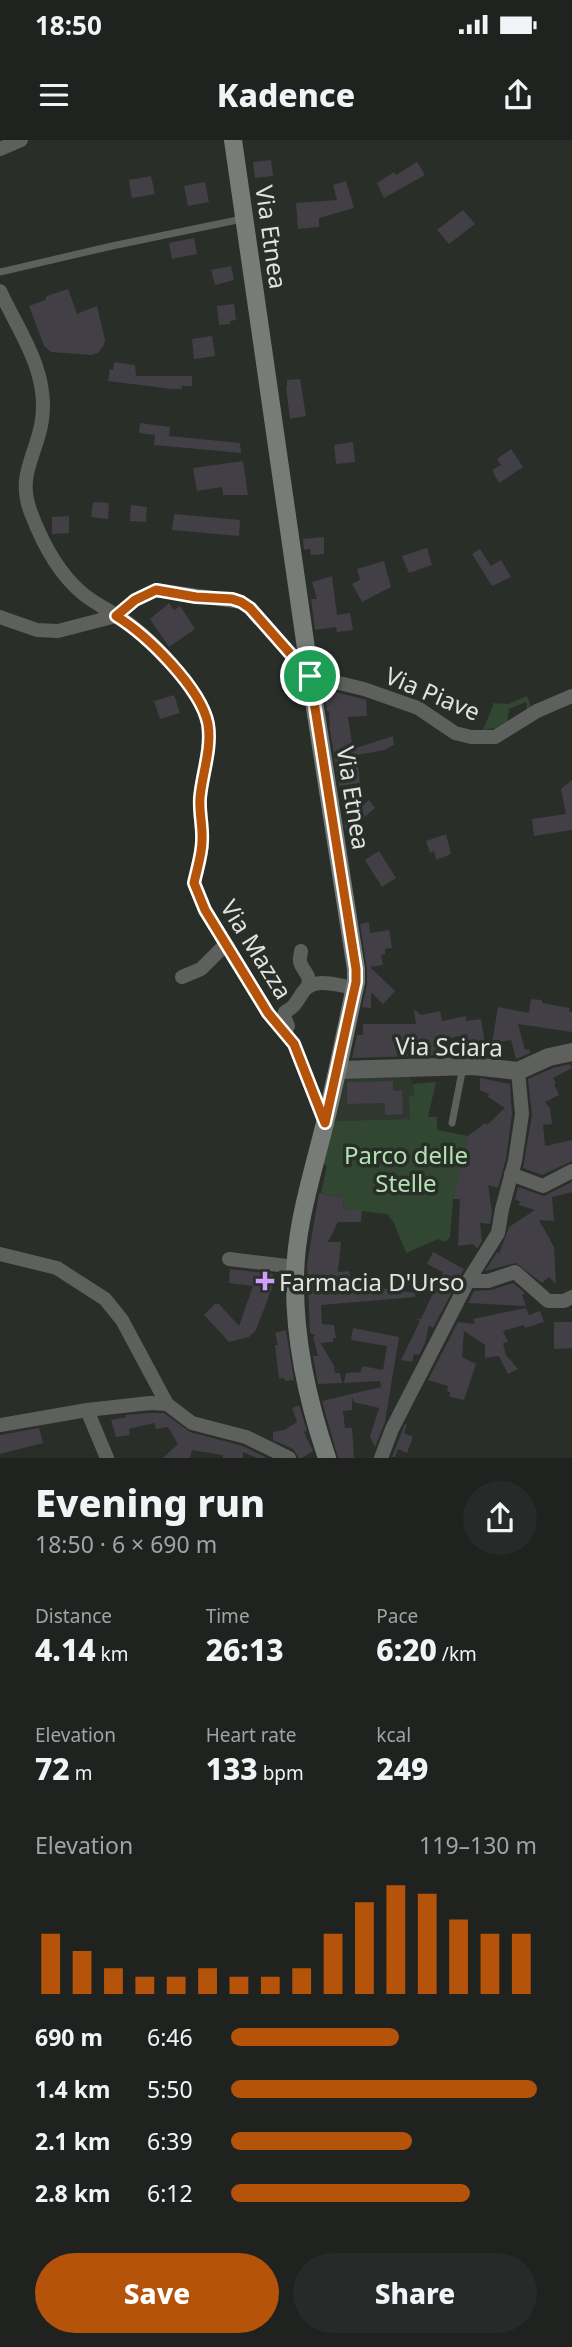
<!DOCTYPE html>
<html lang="en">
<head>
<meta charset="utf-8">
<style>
  body { margin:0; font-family:"Noto Sans",sans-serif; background:#272a28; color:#f1f3f6; height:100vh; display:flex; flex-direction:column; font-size:26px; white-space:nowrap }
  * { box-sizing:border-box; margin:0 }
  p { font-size:23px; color:#a1a4a4 }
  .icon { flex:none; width:38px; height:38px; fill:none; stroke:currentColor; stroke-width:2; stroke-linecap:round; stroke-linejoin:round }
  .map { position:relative; height:1318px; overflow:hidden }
  .sheet { display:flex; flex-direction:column; background:#1f221f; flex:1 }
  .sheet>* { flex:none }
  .pin { position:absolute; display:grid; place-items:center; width:60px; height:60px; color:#fff; margin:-30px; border:4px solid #fff; border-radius:50%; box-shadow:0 2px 7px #0007 }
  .round { display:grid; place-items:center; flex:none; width:74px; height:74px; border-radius:37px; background:#272a28 }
  .summary { display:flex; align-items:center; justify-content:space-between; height:119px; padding:0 35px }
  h1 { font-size:38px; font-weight:800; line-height:52px }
  .stats { display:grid; grid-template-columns:repeat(3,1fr); gap:10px; height:119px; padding:7px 35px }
  .stats div { display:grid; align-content:center }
  .stats b { font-size:30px; font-weight:800 }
  .stats small { font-size:19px; font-weight:400 }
  .stats p { font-size:19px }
  .chart { height:196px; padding:14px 35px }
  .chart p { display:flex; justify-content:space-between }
  .chart svg { width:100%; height:126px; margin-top:7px; stroke:#b45309; stroke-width:6 }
  .primary-button { display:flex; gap:14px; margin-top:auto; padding:14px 35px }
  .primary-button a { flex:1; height:80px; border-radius:42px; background:#b45309; color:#fff; font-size:28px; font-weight:800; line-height:80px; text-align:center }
  .primary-button a+a { background:#272a28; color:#f1f3f6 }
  ul { padding:0 35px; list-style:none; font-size:23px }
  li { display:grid; grid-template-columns:112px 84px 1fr; align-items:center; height:52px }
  li i { height:18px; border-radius:9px; background:#b45309 }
  .status { display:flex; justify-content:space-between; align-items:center; height:49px; padding:0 35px; background:#1f221f; direction:ltr }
  .status svg { height:19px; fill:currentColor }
  header { display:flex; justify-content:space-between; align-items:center; height:91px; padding:0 35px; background:#1f221f; font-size:32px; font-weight:800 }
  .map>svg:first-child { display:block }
  .built { fill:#2e382e }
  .green { fill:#314732 }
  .building { fill:#423f46 }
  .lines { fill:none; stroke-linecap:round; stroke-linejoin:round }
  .service { stroke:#5d605d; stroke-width:7 }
  .minor { stroke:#5d605d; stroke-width:14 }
  .tertiary { stroke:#5d605d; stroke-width:18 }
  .secondary { stroke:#787c78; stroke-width:18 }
  .route-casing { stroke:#fff; stroke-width:14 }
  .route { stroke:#b45309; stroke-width:9 }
  .poi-dot { fill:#d19dfe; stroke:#292e29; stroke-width:2.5 }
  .labels { text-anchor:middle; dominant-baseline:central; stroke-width:7; stroke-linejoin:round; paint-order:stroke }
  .street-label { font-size:24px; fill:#e0e3e0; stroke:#292e29 }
  .park-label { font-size:24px; fill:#b1e3b2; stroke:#292e29 }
  .poi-label { font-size:24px; fill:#e0e3e0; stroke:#292e29; text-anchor:start }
</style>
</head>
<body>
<div class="status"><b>18:50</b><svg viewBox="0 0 49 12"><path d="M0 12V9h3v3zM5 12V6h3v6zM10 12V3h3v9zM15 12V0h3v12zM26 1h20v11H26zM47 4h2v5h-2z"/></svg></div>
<header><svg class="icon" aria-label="menu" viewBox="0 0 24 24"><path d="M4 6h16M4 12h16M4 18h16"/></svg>Kadence<svg class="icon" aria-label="share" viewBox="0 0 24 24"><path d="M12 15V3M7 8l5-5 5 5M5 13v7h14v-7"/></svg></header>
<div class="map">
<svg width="572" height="1318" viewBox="0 0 572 1318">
  <rect width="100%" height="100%" fill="#292e29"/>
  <path class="built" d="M407,934L413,942L414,955L409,956L410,979L333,981L344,940L350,936Z"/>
  <g class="green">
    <path d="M527,556L531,567L527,570L526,562L509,569L507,582L495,588L483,590L494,563L508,564Z"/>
    <path d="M436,942L428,977H437V990L468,996L453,1059L450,1097L445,1102L438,1099L406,1113L394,1083L387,1074L343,1069L344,1058L321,1053L327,1026L322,1024L333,981L410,979L409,956L414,955L413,944Z"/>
  </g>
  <g class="building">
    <path d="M271,20L273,36L255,38L253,22Z"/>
    <path d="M417,22L425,35L384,58L377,43L394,32L396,35Z"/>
    <path d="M151,36L155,54L132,58L129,40Z"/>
    <path d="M346,41L354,68L319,78V87L298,89L296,63L337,60L333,45Z"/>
    <path d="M205,42L209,62L188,66L184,46Z"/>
    <path d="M463,70L475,84L449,104L437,90Z"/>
    <path d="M194,98L197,114L172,119L169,103Z"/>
    <path d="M231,126L234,140L215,145L211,130Z"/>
    <path d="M68,149L77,174L97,166L105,200L104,205L98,213L91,215L51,212L44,206L29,166L45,160L47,156Z"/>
    <path d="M234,164L236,180L230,181V184L219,185L217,166Z"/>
    <path d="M212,196L215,216L194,219L192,199Z"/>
    <path d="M114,222L135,225L136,236H192V246H182V249H172L108,241L110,229L113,230Z"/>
    <path d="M300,239L306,276L290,279L286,247H287V240Z"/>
    <path d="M140,283L170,287L169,296L240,303L241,313L154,305L155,295L139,293Z"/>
    <path d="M353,302L355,322L336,324L334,305Z"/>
    <path d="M511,309L523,327L499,343L492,330L501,325L497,319Z"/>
    <path d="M243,321L248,355H223L222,347L197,351L193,328Z"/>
    <path d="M93,362L109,363L108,379L91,377Z"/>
    <path d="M131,365L147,367L146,382L130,381Z"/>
    <path d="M174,374L240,380L239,396L172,390Z"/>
    <path d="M69,376V393L52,394V377Z"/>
    <path d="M324,397V414L311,415L310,409L304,410L303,399Z"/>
    <path d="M427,408L432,425L409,433L402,416Z"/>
    <path d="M480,409L491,426L501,420L511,437L492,446L472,414Z"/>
    <path d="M384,421L391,447L362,462L352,444L360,440L357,429Z"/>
    <path d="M332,436L337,475L350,473L353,490L337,492L336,487L315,490L311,459H317L312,442Z"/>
    <path d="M169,463L174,470L180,466L195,489L169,507L150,479Z"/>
    <path d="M324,549L366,560L367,576L348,577L353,609L393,596L394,605L385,610L357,615L360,643L339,646L330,590L329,571H327Z"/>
    <path d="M174,555L180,573L160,579L154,561Z"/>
    <path d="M572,640V690L534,696L532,679L566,674L561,649Z"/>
    <path d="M369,660L375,668L360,681L361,688L346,691L344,681Z"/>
    <path d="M446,694L451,714L436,720L434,711L430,713L426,701Z"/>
    <path d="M379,711L396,738L382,747L365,720Z"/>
    <path d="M369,782L370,793L389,790L392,808L385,809V814L381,815L383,825L370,827L395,851L383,864L371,852V868L362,867L367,844V829L360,784Z"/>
    <path d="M531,859L542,860V863L570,868L569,872H572V892L518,884L525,910L529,909L530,913L516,919L511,900L492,903L498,867L529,873Z"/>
    <path d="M414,869L421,875L440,871L442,881L466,876V881L481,879L485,904L469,907L467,894L447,899L448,915L352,918L357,895H363V884H416Z"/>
    <path d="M570,924L572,928L553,938L556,943L554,944L559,955L545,962L550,968L552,984L543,985L545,1006L572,1000V1021L542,1035L523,1028L532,975L528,939L553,928Z"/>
    <path d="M480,938L510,944L512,974L506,1019L498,1048L488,1045L492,1072L490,1084L480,1083L482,1101L477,1109L473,1104L458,1106L460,1059H453L468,996L485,983L487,985L505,968L488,957L489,954L480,950Z"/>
    <path d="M393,941V951L402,950L403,974L385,975V963L347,964V942Z"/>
    <path d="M572,1042V1052L552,1057L554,1081L539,1080L554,1107L556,1144L549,1137L542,1143L516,1123L485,1131L497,1112L499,1114L509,1087L535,1070L519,1065L520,1062L515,1059L518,1047L544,1056Z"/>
    <path d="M319,1053L344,1058L343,1069L362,1070L361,1082H338L328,1102H341L338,1132L349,1131L352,1144L415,1153V1157L321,1165L322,1184L334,1185L336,1198H333V1202L321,1203L317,1197L334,1226L335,1233H340L342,1243L318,1244L313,1216H318L313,1197L316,1195L310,1193L307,1125Z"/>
    <path d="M433,1112L464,1129L433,1188L429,1185L425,1203L419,1215L414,1214L412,1222L401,1220L420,1181L416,1179H421L443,1132L427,1124Z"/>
    <path d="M230,1129L273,1134L272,1148L256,1190L249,1197L229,1202L204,1175L215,1164H219L239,1186L253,1146L229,1143Z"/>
    <path d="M513,1143L525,1153L522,1155L526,1166L468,1163L474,1151L491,1150Z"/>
    <path d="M526,1168L529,1175L540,1171L544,1182L525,1188L524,1185L503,1191L508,1202L503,1203L506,1215L518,1229L508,1234L499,1216L485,1218V1205L464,1191L462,1217L476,1224L464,1260L450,1257V1252L447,1251L448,1246L428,1240L458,1182L475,1184L473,1179Z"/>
    <path d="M554,1182H572V1208L554,1209Z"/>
    <path d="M353,1188L399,1197L385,1282L375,1307L370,1297L379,1268L354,1262L352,1257V1270L343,1271L345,1288H352L354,1318H338L322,1261L381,1247L380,1241L344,1243L346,1233L361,1232L362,1226L383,1230L387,1206L351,1200Z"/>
    <path d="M286,1190L294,1240L285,1241L284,1238L279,1239L275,1205H278L275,1193Z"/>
    <path d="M299,1265L307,1291L304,1292L313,1311L302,1318H299L293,1309L273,1300V1292L284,1290L297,1282L292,1268Z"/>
    <path d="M150,1273H164L190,1292L243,1306L267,1318H257L243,1312V1318H223V1315L192,1310L190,1318H163L178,1304L168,1287L156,1289L154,1283L129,1289L130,1295L116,1297L111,1280L126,1277L125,1275Z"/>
    <path d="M405,1284L407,1285L404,1293L413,1297L407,1313L398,1309L395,1317H392Z"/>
    <path d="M39,1288L43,1303L0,1314V1295Z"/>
  </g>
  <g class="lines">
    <g class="service">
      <path d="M0,132L112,106L242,79"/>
      <path d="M452,983L463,927"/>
    </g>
    <g class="minor">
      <path d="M0,9L21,0"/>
      <path d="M0,151C19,192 49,231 42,280C37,315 16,335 31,373C42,402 57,432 82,453C96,465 115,473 131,485C155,503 203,554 208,584C212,609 202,634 200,658C199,673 203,687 202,701C202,714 197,729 194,743L205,770L268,873L294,904L325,983"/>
      <path d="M0,477L37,490L58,491L116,476L135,460L156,450L241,462L250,468L310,536L364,549L418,568L455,593L471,597H495L537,571L572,556"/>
      <path d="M301,811C301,815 299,818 300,822C303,832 311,834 308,846"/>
      <path d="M182,837L201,829L226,804"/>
      <path d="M285,893L288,886L284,876L285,872C295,867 297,861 303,852C314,836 339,846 355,848"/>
      <path d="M511,1034L543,1046L572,1031"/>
      <path d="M0,1114L57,1128L105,1159L122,1180L167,1264"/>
      <path d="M229,1119L296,1127"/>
      <path d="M468,1141H488L515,1132L548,1161H564L572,1157"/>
      <path d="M87,1270L107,1318"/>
      <path d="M0,1285L87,1270L150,1263L167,1264L192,1283L246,1297L289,1318"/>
      <path d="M381,1318L392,1289L468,1141L498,1093L502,1069L515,1021L522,974L518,931"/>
    </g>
    <path class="tertiary" d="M338,930L473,926L518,931L549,917L572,912"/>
    <path class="secondary" d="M233,0L310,536L356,829V842C346,889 337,936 325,983C312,1036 294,1090 295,1145C295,1205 308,1262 327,1318"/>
  </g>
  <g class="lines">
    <defs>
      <path id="route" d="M156,450L196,457L232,459L241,462L250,468L310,536L356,829V842L325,983L294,904L268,873L205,770L194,743C197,729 202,714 202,701C203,687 199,673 200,658C202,634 212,609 208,584C201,548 147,495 116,476L135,460Z"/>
    </defs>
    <use href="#route" class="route-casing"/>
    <use href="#route" class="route"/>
  </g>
  <path class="poi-dot" d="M261.5 1130.5h7v7h7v7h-7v7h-7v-7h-7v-7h7z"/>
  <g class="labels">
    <g class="street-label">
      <text transform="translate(272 97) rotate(82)">Via Etnea</text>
      <text transform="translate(433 553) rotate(23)">Via Piave</text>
      <text transform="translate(354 658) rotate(81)">Via Etnea</text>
      <text transform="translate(257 809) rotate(58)">Via Mazza</text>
      <text transform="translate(449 906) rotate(1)">Via Sciara</text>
    </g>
    <g class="park-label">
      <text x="406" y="1014">Parco delle<tspan x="406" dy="28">Stelle</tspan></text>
    </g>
    <g class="poi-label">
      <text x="279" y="1141">Farmacia D'Urso</text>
    </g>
  </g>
</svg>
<div class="pin" style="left:310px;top:536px;background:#1e9e55"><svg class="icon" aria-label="arrive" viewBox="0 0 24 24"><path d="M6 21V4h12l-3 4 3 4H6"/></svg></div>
</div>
<section class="sheet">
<div class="summary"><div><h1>Evening run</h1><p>18:50 · 6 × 690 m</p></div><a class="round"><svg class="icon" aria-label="share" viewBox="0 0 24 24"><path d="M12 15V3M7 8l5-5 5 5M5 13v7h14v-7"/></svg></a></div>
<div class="stats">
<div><p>Distance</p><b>4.14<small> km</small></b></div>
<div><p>Time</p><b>26:13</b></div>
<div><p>Pace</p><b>6:20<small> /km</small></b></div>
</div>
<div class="stats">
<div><p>Elevation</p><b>72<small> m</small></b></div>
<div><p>Heart rate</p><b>133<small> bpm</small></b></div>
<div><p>kcal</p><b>249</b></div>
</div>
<div class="chart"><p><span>Elevation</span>119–130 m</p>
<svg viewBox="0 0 160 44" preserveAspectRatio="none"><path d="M5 44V23M15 44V29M25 44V35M35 44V38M45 44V38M55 44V35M65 44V38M75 44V38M85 44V35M95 44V23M105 44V12M115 44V6M125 44V9M135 44V18M145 44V23M155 44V23"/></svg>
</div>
<ul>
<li><b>690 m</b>6:46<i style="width:55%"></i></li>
<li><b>1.4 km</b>5:50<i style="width:100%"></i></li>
<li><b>2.1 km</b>6:39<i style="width:59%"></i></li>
<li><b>2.8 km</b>6:12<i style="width:78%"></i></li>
</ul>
<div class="primary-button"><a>Save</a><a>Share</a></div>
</section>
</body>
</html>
